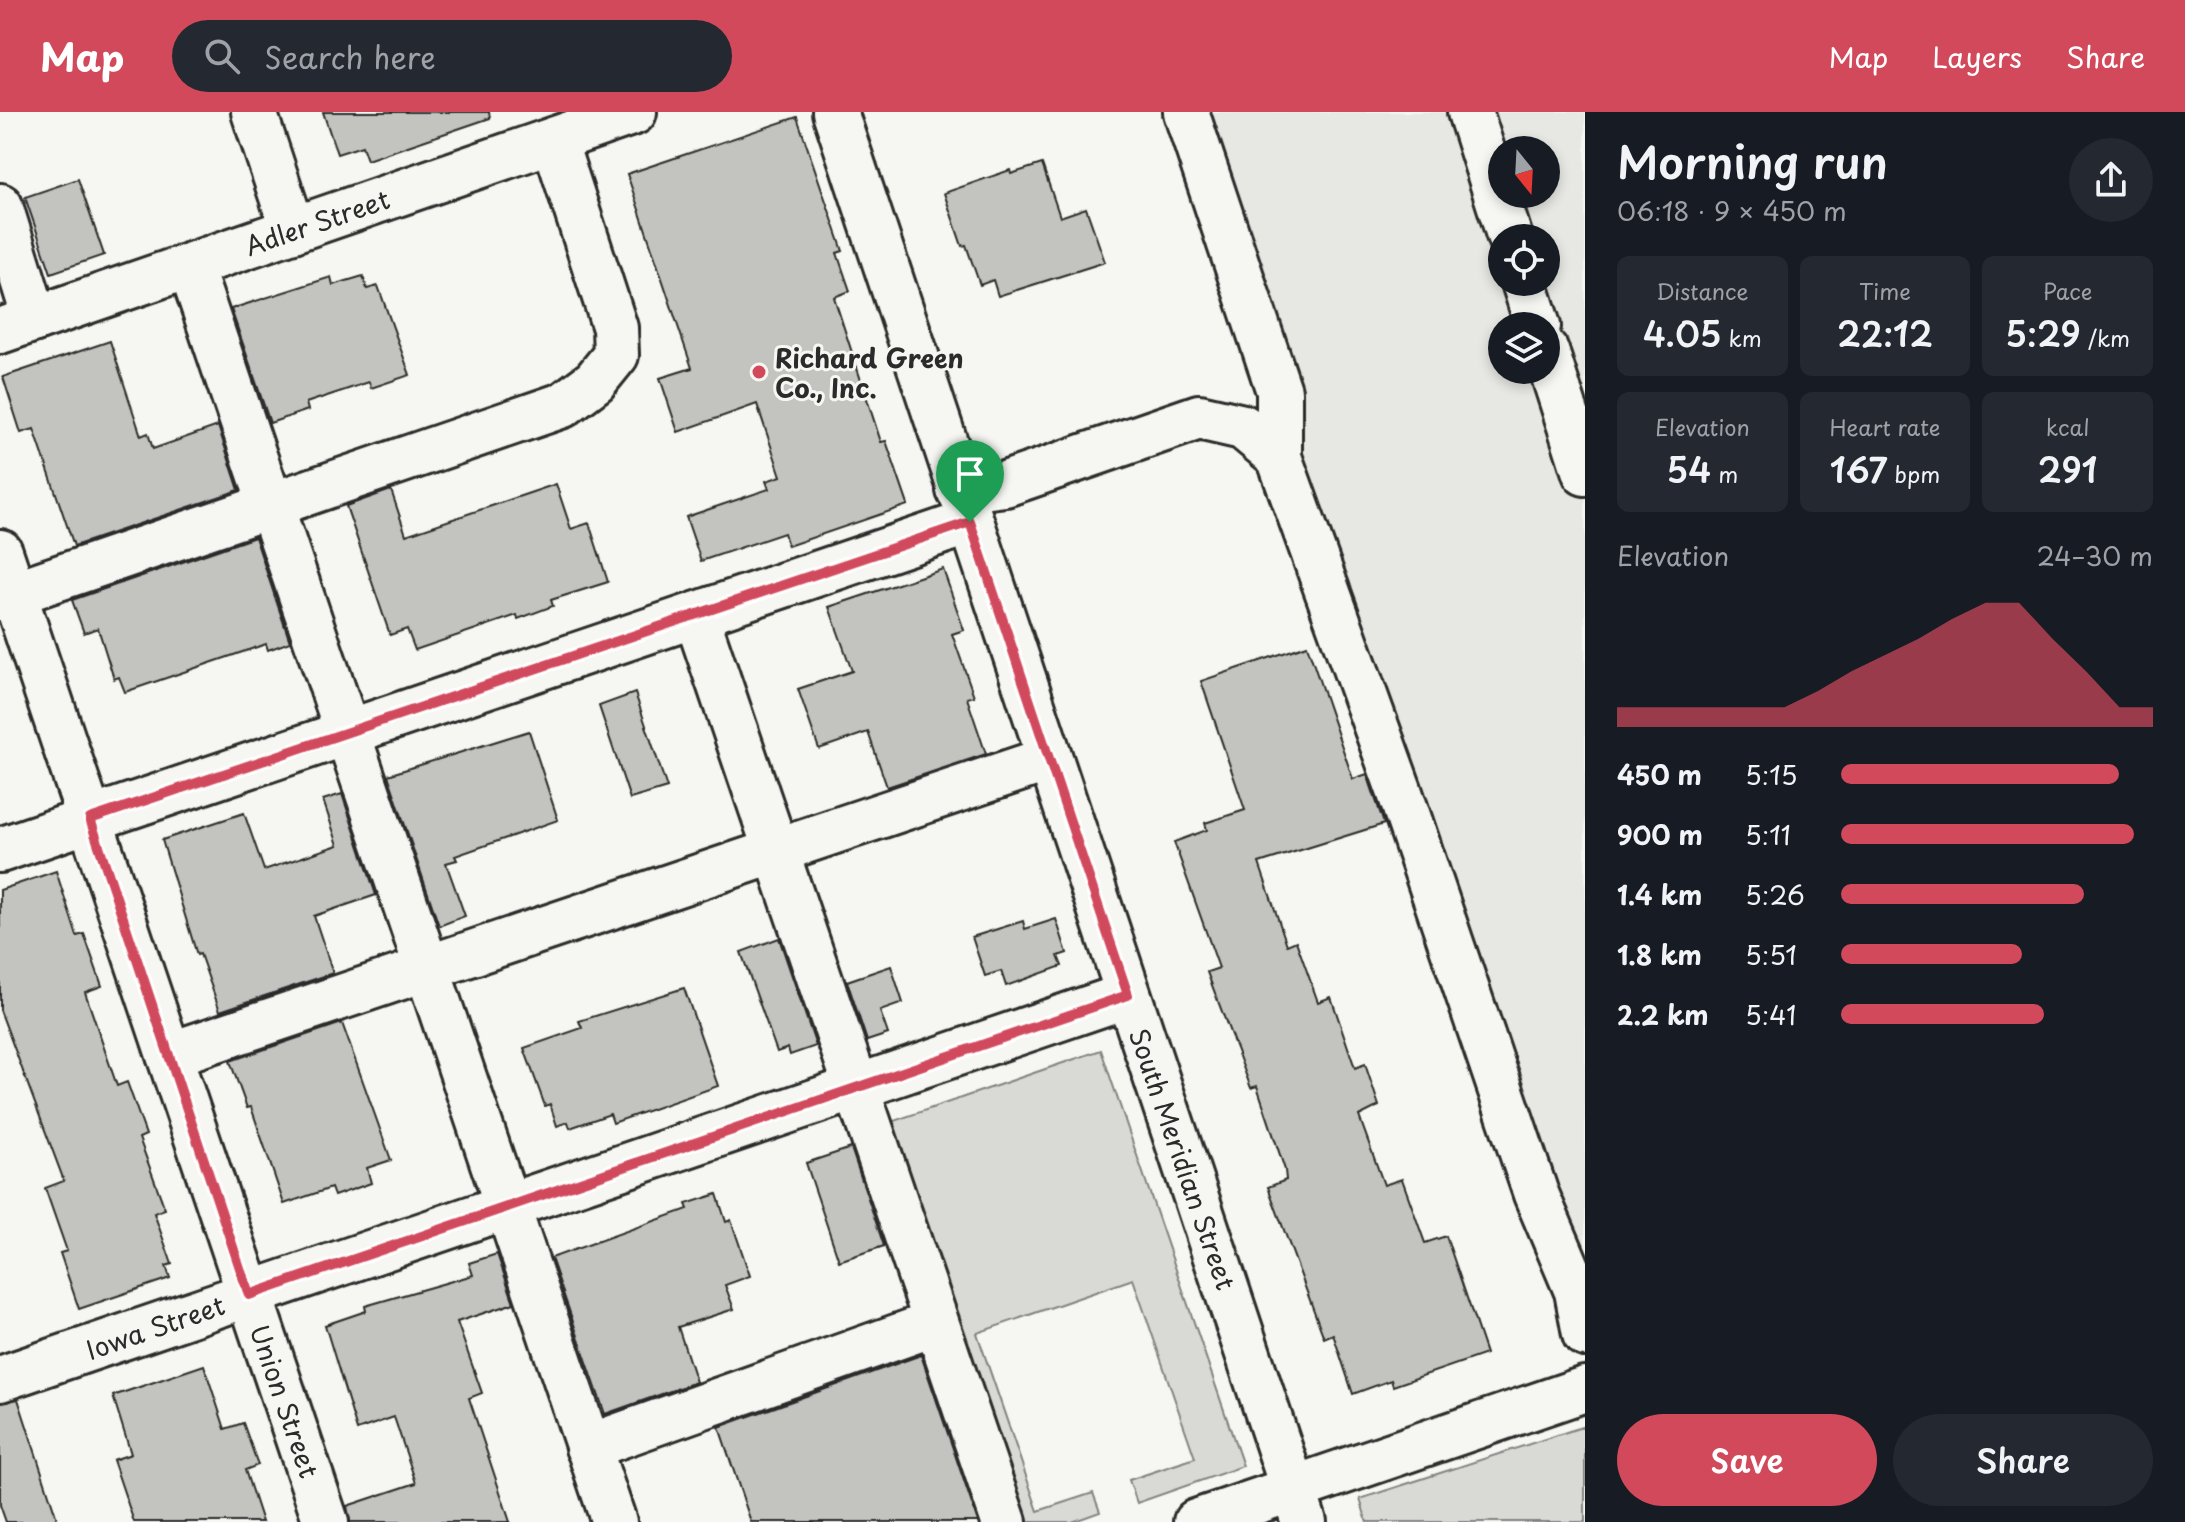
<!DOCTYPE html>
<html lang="en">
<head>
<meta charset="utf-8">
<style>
  body { margin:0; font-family:"Playpen Sans",sans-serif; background:#242831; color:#f1f3f6; height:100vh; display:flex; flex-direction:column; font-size:30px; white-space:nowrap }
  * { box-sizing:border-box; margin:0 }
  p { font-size:26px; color:#9ea1a6 }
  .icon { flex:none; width:44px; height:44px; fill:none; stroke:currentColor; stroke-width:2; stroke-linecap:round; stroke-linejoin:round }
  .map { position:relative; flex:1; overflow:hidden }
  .panel { display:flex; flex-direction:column; background:#171b24; width:600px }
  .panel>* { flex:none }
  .needle { width:52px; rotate:162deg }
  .tools { position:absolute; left:1488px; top:24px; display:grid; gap:16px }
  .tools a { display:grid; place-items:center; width:72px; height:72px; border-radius:50%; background:#171b24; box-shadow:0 4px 12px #0003; font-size:40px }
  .pin { position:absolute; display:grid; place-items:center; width:68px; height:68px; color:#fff; margin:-82px -34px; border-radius:50% 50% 50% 0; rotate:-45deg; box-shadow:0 0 8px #0007 }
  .pin .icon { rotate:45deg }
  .round { display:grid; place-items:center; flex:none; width:84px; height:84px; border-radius:42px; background:#242831 }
  .headline { display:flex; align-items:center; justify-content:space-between; height:136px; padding:0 32px }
  h1 { font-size:44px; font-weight:600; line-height:60px }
  .stats { display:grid; grid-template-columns:repeat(3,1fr); gap:12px; height:136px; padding:8px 32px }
  .stats div { display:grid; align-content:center; border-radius:12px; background:#242831; text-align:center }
  .stats b { font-size:34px; font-weight:600 }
  .stats small { font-size:22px; font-weight:400 }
  .stats p { font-size:22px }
  .chart { height:224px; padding:16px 32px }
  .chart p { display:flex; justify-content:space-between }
  .chart svg { width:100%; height:144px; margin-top:8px; fill:#d1495b; opacity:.7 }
  .button { display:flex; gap:16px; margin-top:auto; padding:16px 32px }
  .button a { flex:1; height:92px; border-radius:48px; background:#d1495b; color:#fff; font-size:32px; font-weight:600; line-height:92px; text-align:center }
  .button a+a { background:#242831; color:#f1f3f6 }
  ul { padding:0 32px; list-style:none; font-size:26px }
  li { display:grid; grid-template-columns:128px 96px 1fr; align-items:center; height:60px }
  li i { height:20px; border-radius:10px; background:#d1495b }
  header { display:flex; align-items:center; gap:48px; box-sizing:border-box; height:112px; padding:0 40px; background:#d1495b; color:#fff }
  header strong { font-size:38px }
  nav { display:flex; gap:44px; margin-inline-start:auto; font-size:28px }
  .search { width:560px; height:72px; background:#242831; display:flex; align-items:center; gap:20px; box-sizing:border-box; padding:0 28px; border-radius:44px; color:#9ea1a6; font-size:30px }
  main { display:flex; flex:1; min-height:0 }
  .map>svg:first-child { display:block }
  .built { fill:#e7e7e3; fill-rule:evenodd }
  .green { fill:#d9d9d5; stroke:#828280; stroke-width:2 }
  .building { fill:#c3c3c0; stroke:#2b2b2b; stroke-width:2 }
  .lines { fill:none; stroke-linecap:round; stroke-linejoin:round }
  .minor-casing { stroke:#2b2b2b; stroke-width:50 }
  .major-casing { stroke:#2b2b2b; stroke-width:50 }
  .minor { stroke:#f6f6f2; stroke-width:44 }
  .major { stroke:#f6f6f2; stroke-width:44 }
  .route-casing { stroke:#fff; stroke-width:16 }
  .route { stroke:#d1495b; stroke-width:10 }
  .poi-dot { fill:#d1495b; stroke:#f6f6f2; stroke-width:3 }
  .labels { text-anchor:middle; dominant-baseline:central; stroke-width:6; stroke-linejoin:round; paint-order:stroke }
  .street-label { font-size:26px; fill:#2b2b2b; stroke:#f6f6f2 }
  .poi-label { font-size:26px; font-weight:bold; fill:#2b2b2b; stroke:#f6f6f2; text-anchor:start }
</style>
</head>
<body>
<header>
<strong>Map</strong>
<div class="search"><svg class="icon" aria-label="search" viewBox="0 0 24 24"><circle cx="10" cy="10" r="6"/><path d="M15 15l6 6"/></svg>Search here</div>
<nav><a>Map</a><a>Layers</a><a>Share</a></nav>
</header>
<main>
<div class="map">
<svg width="1585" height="1410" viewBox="0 0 1585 1410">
  <rect width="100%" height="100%" fill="#f6f6f2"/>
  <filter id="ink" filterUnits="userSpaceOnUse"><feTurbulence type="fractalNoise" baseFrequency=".0125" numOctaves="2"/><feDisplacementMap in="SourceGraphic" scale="16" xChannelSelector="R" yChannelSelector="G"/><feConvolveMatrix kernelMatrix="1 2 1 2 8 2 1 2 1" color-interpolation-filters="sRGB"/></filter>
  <g filter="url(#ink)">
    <path class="built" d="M1186,0H1585V1176L1577,1179ZM1502,38H1546V82H1502ZM1502,126H1546V170H1502ZM1502,214H1546V258H1502Z"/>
    <g class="green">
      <path d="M1101,938L1243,1354L1137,1391L1129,1368L1195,1346L1133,1167L977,1221L1038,1399L1093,1381L1100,1400L1072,1410H1014L879,1014Z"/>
      <path d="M1585,1314V1410H1367L1360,1387Z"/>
    </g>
    <g class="building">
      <path d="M323,0H489L490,6L367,48L362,34L337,42Z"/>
      <path d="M797,5L843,139L837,141L850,179L834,185L881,330L886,329L908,393L788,434L784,421L701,449L686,405L769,377L766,369L781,364L757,292L678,320L660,266L692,256L627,62Z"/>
      <path d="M1042,52L1060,105L1086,96L1105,150L998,184L993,168L980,173L966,133L962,134L944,81L1010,58L1011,62Z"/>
      <path d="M78,67L104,143L51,161L25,85Z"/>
      <path d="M363,164L367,177L378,174L410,263L371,276L369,270L306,291L308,298L270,311L231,197L331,165L333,173Z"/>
      <path d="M110,229L141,324L148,321L153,337L218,314L239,378L74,434L34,317L21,321L3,265Z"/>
      <path d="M556,372L571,417L589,411L608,470L551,488L553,494L518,507L517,503L415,538L407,517L390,523L346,394L391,378L406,423Z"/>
      <path d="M255,425L290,530L268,538L266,532L125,580L119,565L114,567L98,516L84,521L72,488Z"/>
      <path d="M943,457L964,518L952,522L974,584L967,586L986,642L887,675L868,620L819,637L798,577L852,559L829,495Z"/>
      <path d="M1307,533L1353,667L1367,662L1384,712L1259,751L1287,833L1296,829L1318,890L1331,885L1355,956L1365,952L1379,994L1359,1004L1384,1073L1402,1067L1425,1131L1446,1124L1486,1242L1393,1274L1391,1268L1353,1282L1333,1222L1324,1226L1268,1075L1286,1068L1285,1058L1257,974L1251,976L1207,860L1219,856L1174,730L1207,718L1205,711L1245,698L1201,569Z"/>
      <path d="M635,581L667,676L630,687L599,594Z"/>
      <path d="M529,619L558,708L455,744L457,748L446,751L465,804L439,814L388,663Z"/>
      <path d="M342,682L376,783L314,804L333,861L220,899L200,842L197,843L162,728L244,701L264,758L338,733L323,688Z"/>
      <path d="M56,759L77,824L84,822L102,874L85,880L117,974L127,970L146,1023L139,1026L165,1097L154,1101L172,1152L166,1154L170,1166L79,1197L60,1141L67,1139L45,1076L64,1069L0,898V778Z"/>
      <path d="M1056,807L1067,841L1058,844L1062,854L1006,874L1001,859L985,864L972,825L1023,809L1025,817Z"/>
      <path d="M779,826L816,934L790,943L788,936L777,940L741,840Z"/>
      <path d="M891,854L903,891L880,899L888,922L867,929L847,869Z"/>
      <path d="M684,876L718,974L613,1011L610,1002L570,1016L568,1010L557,1014L550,992L545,994L524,936L582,916L579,909Z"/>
      <path d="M342,911L391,1048L367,1056L371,1071L334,1084L331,1076L284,1092L251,995L247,996L230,949Z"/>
      <path d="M851,1036L884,1134L839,1149L806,1051Z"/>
      <path d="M717,1082L726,1110L731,1108L750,1164L725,1173L734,1197L678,1215L696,1270L605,1302L551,1146L688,1097L686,1092Z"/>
      <path d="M497,1142L514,1191L457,1210L482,1281L469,1286L510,1410H350L347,1394L416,1371L394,1305L357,1318L325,1213L366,1199L365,1194L473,1163L469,1151Z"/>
      <path d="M921,1243L978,1410H751L719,1315Z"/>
      <path d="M204,1253L225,1317L243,1311L258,1353L245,1358L262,1410H134L113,1348L131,1342L113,1284Z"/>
      <path d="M18,1287L58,1410H6L0,1393V1291Z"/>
    </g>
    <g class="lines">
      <defs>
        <g id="minor">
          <path d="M254,0L293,118"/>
          <path d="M1186,0L1279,279V345"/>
          <path d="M1470,0L1510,126"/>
          <path d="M0,94L35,207"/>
          <path d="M190,154L614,1410"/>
          <path d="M1524,170L1538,214"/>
          <path d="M0,219L634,0"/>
          <path d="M1546,239L1585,361"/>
          <path d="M959,378L1005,372L1199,305L1243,315L1279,345L1399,678L1536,1082L1577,1179L1585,1222"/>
          <path d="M0,440L326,1410"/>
          <path d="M0,486L563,293L595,269L616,243L615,216L554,28"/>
          <path d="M696,503L1004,1410"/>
          <path d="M0,738L970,410"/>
          <path d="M169,943L1049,647"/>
          <path d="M0,1267L1128,883"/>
          <path d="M588,1335L936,1211"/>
          <path d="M1196,1410L1585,1277"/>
        </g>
        <path id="major" d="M835,0L1304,1410"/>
      </defs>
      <use href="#minor" class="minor-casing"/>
      <use href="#major" class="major-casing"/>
      <use href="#minor" class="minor"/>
      <use href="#major" class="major"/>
    </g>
  </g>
  <g class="lines" filter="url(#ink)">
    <defs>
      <path id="route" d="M970,410L1128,883L249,1183L90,707Z"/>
    </defs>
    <use href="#route" class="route-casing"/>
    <use href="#route" class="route"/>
  </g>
  <circle class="poi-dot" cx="759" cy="260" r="8"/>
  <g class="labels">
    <g class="street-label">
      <text transform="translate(317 110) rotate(-19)">Adler Street</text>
      <text transform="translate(1183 1047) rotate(71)">South Meridian Street</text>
      <text transform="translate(155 1215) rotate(-19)">Iowa Street</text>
      <text transform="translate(285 1289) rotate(71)">Union Street</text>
    </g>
    <g class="poi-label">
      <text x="775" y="245">Richard Green<tspan x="775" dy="30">Co., Inc.</tspan></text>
    </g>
  </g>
</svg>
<div class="tools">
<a><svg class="needle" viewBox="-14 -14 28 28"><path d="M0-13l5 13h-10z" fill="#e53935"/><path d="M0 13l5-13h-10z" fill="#9ea1a6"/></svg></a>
<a><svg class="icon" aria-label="locate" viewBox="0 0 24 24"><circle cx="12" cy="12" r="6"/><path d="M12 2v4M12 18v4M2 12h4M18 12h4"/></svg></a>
<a><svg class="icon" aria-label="layers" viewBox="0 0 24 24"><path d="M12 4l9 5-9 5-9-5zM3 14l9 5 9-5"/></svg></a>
</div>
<div class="pin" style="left:970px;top:410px;background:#1e9e55"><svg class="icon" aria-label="arrive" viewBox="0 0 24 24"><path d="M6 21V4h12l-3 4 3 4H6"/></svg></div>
</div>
<section class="panel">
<div class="headline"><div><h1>Morning run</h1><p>06:18 · 9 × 450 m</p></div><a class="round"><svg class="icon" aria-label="share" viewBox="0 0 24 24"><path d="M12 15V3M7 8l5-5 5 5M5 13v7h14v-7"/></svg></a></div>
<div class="stats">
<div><p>Distance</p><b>4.05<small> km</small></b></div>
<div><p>Time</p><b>22:12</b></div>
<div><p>Pace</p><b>5:29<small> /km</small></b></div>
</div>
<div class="stats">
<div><p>Elevation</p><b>54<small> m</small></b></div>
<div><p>Heart rate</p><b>167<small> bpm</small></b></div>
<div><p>kcal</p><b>291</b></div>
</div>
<div class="chart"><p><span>Elevation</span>24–30 m</p>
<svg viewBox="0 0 160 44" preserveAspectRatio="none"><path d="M0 44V38L10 38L20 38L30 38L40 38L50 38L60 33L70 27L80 22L90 17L100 11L110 6L120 6L130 17L140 27L150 38L160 38V44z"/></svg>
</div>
<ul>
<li><b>450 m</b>5:15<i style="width:89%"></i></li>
<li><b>900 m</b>5:11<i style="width:94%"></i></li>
<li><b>1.4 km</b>5:26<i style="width:78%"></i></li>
<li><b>1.8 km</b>5:51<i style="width:58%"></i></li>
<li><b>2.2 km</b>5:41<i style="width:65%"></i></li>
</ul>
<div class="button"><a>Save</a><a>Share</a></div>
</section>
</main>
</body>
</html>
